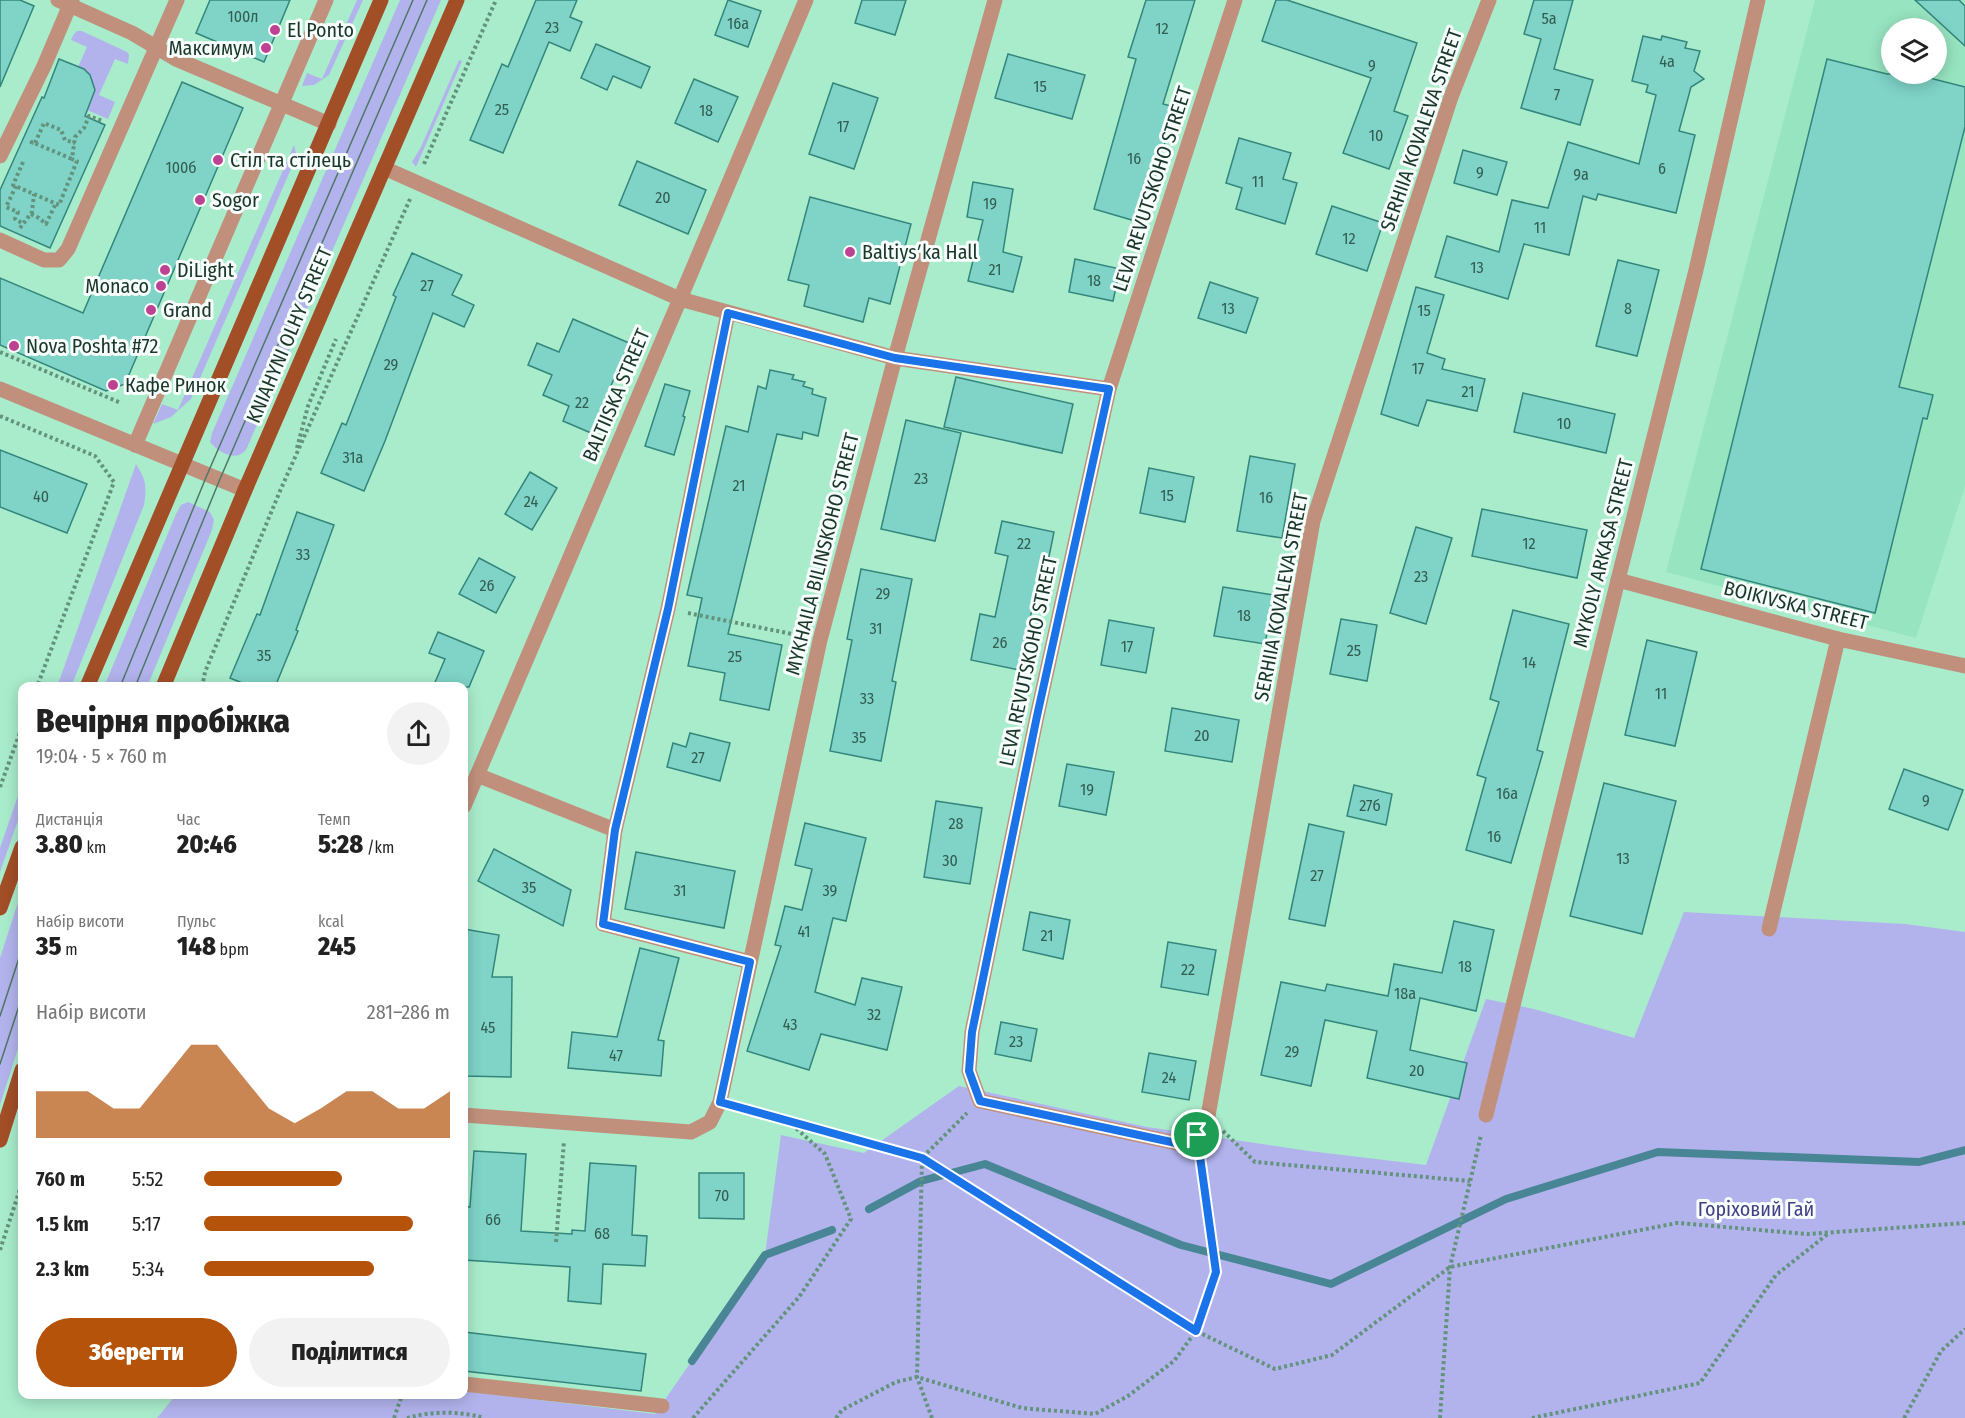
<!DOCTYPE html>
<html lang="uk">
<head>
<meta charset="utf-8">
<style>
  body { margin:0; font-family:"Fira Sans Condensed",sans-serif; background:#f2f2f2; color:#222; height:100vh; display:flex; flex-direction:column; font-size:22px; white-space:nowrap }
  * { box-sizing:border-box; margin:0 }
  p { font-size:20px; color:#767676 }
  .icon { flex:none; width:33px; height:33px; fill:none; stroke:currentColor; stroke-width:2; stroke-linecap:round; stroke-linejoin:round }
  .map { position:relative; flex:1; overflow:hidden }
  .sheet { position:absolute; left:18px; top:682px; width:450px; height:717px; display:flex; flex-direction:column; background:#fff; border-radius:12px; box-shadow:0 3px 15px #0003 }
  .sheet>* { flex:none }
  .fabs { position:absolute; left:1881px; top:18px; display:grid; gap:12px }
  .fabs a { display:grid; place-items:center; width:66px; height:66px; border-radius:50%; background:#fff; box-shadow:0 3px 15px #0003; font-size:30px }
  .pin { position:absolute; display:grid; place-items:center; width:51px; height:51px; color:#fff; margin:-26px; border:3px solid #fff; border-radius:50%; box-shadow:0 2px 6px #0007 }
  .round { display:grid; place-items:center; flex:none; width:63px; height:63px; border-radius:32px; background:#f2f2f2 }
  .overview { display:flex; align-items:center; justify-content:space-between; height:102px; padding:0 18px }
  h1 { font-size:33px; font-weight:800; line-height:45px }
  .figures { display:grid; grid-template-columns:repeat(3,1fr); gap:9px; height:102px; padding:6px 18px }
  .figures div { display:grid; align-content:center }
  .figures b { font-size:26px; font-weight:800 }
  .figures small { font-size:16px; font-weight:400 }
  .figures p { font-size:16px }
  .chart { height:168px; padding:12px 18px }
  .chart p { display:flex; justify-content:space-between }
  .chart svg { width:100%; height:108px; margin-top:6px; fill:#b45309; opacity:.7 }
  .action { display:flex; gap:12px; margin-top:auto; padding:12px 18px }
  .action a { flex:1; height:69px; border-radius:36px; background:#b45309; color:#fff; font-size:24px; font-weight:800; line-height:69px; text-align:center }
  .action a+a { background:#f2f2f2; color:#222 }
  ul { padding:0 18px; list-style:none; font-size:20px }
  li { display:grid; grid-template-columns:96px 72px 1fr; align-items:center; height:45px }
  li i { height:15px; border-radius:8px; background:#b45309 }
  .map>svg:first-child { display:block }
  .built { fill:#97e4c1; fill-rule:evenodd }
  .green { fill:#b2b3ec }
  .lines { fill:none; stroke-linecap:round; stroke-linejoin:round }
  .stream { stroke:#498695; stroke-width:8 }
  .building { fill:#7fd3c7; stroke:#33867b; stroke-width:1.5 }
  .path { stroke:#63937d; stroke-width:4; stroke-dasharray:3 3; stroke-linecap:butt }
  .minor { stroke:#c0907c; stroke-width:15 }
  .major { stroke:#a24e27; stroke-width:15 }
  .tram { stroke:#4e7865; stroke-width:1.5 }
  .route-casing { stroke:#fff; stroke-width:12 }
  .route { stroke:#1a73e8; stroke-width:8 }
  .poi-dot { fill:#be4294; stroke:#f7fdfa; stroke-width:2 }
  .labels { text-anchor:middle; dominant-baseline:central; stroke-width:6; stroke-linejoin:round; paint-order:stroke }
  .number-label { font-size:16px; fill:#335d51 }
  .poi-label { font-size:20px; fill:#1a362a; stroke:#f7fdfa; text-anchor:start }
  .street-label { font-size:20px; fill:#1a362a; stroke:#f7fdfa }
  .park-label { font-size:20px; fill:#443f85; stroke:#f7fdfa }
</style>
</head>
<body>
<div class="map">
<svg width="1965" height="1418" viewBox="0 0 1965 1418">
  <rect width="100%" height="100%" fill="#a9eccc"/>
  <path class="built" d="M1815,0H1965V486L1916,638L1666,572ZM1892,28H1936V74H1892Z"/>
  <g class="green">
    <path d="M357,0H363L329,75L314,85L302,86L307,73L322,79Z"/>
    <path d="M400,0H441L246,450C236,462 219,453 210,442L212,433Z"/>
    <path d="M77,31H82L127,52L129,55L128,64L115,59L99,95L115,102L108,119L87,110C97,89 98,81 78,67L87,47L71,40L74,34Z"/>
    <path d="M459,60L462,61L416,167L412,162L421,147Z"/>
    <path d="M294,145L296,153L294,162L191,399L171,417L153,424L162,404L178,410Z"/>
    <path d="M136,464C146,480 147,486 144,505L71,687H57Z"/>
    <path d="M188,502L210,512L214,520L212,530L147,687H104L176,514L181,505Z"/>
    <path d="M22,784V809L0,872V848Z"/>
    <path d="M22,890V1036L0,1105V958Z"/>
    <path d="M1684,912L1905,924L1965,932V1418H157L176,1395H464V1391L655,1414L765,1255L781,1135L864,1153L959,1086L1147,1127L1309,1151L1426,1165L1486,999L1534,1009L1634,1038Z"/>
  </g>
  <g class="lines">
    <g class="stream">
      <path d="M869,1209L921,1181L985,1164L1181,1245L1331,1284L1506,1199L1658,1152L1919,1162L1965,1150"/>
      <path d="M692,1361L765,1255L832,1230"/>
    </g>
  </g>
  <g class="building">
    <path d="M0,0H20L34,6L0,87Z"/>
    <path d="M210,0H290L264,62L196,33Z"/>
    <path d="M536,0H577L570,17L582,22L570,51L549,42L503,153L470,140L502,64L508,67Z"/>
    <path d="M728,0L761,11L748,47L715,35Z"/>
    <path d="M862,0H906L895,35L855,23Z"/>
    <path d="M1146,0H1195L1163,104L1175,107L1142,223L1094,209L1136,59L1128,57Z"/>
    <path d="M1276,0H1287L1417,43L1394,111L1408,116L1389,169L1343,153L1371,78L1262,41Z"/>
    <path d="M1534,0H1573L1554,69L1593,80L1580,125L1521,108L1541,39L1524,34Z"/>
    <path d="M1915,0H1959L1965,6V46Z"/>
    <path d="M1643,36L1661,40L1662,36L1687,42L1685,48L1700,51L1694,71L1704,79L1691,87L1679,131L1695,135L1676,213L1598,194L1596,200L1583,196L1569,255L1524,244L1508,299L1435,277L1447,236L1499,252L1512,200L1548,208L1568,142L1639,164L1656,95L1646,92L1648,85L1632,81Z"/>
    <path d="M596,44L650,67L641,88L613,76L607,90L581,78Z"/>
    <path d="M1008,54L1085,75L1072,119L995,98Z"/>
    <path d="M59,59L84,69L90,75L95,90L85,116L105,125L50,248L0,226V190L42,97L44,98Z"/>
    <path d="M1827,59L1887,74H1914L1965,87V127L1899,387L1933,395L1927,419L1923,418L1875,613L1701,569Z"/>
    <path d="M694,79L738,97L718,142L675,123Z"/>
    <path d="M182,82L243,108L125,384L106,391L0,345V278L83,313Z"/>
    <path d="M833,83L878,98L854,169L809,154Z"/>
    <path d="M1239,138L1291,153L1283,179L1297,183L1285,224L1236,209L1242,188L1226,183Z"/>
    <path d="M1463,150L1507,162L1497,195L1454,183Z"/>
    <path d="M637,161L706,190L688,234L619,205Z"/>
    <path d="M973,182L1013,189L1003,252L1022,257L1013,292L968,281L983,220L967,217Z"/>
    <path d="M810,197L911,224L890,304L869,298L863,322L804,306L809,285L788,280Z"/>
    <path d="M1332,206L1383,223L1367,271L1316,254Z"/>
    <path d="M412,253L462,275L452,295L474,305L464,327L433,313L385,441L364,491L321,473L342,423L346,425L396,297L393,295Z"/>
    <path d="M1075,259L1120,269L1113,301L1069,292Z"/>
    <path d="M1618,260L1659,270L1637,356L1596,346Z"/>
    <path d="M1210,282L1258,298L1246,333L1198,318Z"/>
    <path d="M1416,287L1444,295L1427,353L1445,359L1442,369L1485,379L1477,411L1427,400L1418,426L1381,414Z"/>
    <path d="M573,319L629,343L591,433L563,421L569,406L543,395L552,375L528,365L537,343L559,352Z"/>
    <path d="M770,370L794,375L792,379L805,382L803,386L813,389L812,394L826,398L818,436L803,432L802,439L777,434L728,634L782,645L769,710L720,700L725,673L688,666L702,598L687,595L726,426L748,432L758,386L766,389Z"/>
    <path d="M956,377L1073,404L1062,453L944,427Z"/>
    <path d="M665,384L690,391L683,416L685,417L674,455L645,446Z"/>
    <path d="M1523,393L1615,414L1606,453L1514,432Z"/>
    <path d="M906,420L961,433L935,541L881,529Z"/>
    <path d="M0,450L87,484L67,533L0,507Z"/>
    <path d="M1250,456L1295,464L1282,538L1237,531Z"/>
    <path d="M1149,468L1194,477L1185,522L1140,513Z"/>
    <path d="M530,472L557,488L532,530L505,514Z"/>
    <path d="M1482,509L1587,530L1577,578L1472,556Z"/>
    <path d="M297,512L334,525L296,630L298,631L275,687H252L230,678L257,614L260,615Z"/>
    <path d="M1002,521L1054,532L1040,601L1034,600L1019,670L971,660L980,614L995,617L1008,556L995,553Z"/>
    <path d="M1416,527L1452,538L1426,624L1390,613Z"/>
    <path d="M479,558L515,577L496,613L459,594Z"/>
    <path d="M861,569L912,579L892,681L896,682L881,761L830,751L852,640L847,639Z"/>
    <path d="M1223,587L1274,595L1265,644L1214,636Z"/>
    <path d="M1513,610L1569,624L1537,750L1543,752L1511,863L1466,850L1486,778L1477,775L1499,702L1490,699Z"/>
    <path d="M1341,619L1377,625L1367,681L1330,674Z"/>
    <path d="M1109,620L1154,628L1146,673L1101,665Z"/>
    <path d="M438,632L484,651L469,687H433L445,659L429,653Z"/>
    <path d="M1647,640L1697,652L1675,746L1625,735Z"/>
    <path d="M1172,708L1239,720L1232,762L1165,751Z"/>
    <path d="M690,733L730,743L720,781L667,767L673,743L686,747Z"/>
    <path d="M1067,764L1114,772L1106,815L1059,806Z"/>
    <path d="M1904,769L1963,790L1948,830L1889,809Z"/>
    <path d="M1604,783L1676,801L1642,934L1570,916Z"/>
    <path d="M1354,785L1392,794L1386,825L1347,816Z"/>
    <path d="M936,801L982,808L970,884L924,877Z"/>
    <path d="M805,823L866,838L846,921L833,918L815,992L855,1005L862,978L902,987L887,1050L821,1034L809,1070L747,1051L781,946L775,945L785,906L802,910L812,869L795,865Z"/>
    <path d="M1309,824L1344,832L1325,926L1289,919Z"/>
    <path d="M494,849L571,890L563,926L478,881Z"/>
    <path d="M636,852L735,871L724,928L625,909Z"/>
    <path d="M1030,912L1070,920L1063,959L1023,950Z"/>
    <path d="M1454,921L1494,930L1476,1011L1420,998L1410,1050L1467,1063L1459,1099L1367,1078L1377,1031L1325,1020L1311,1086L1261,1075L1281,982L1325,991L1327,984L1388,996L1394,964L1442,973Z"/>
    <path d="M464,929L499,935L492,977H512L511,1077L464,1076Z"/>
    <path d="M1168,942L1216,950L1208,995L1161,987Z"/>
    <path d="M640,948L679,958L658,1040L664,1041L661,1076L568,1068L572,1032L617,1037Z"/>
    <path d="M1001,1022L1037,1029L1031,1061L995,1054Z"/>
    <path d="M1149,1053L1196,1061L1189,1100L1142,1092Z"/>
    <path d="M474,1151L526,1154L521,1231L572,1234V1230L585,1231L590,1163L636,1166L632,1235L647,1236L645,1266L603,1264L601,1304L568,1301L570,1267L464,1260V1206L470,1207Z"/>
    <path d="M699,1173H744V1219L699,1218Z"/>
    <path d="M464,1332L646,1354L641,1391L464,1371Z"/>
  </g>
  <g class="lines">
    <g class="path">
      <path d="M35,143L44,123L61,130L65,140L75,143"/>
      <path d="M31,144L32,142L72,159"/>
      <path d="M23,162L13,185L59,205L77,161L72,159L75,137L84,128L89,116L103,121"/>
      <path d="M424,164L496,0"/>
      <path d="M16,186L6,207L18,212L15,219L22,223"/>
      <path d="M31,214L39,218L46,224L56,203"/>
      <path d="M20,228L32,212L34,194"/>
      <path d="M0,352L121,403"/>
      <path d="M0,416L95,456L114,482L37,687"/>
      <path d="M297,448L308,406L336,339"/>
      <path d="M688,613L802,636"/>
      <path d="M202,687L205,672L280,491L410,199"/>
      <path d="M0,787L22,727"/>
      <path d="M738,1107L922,1158L1196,1331L1275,1369L1332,1355L1450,1267L1677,1223L1808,1234L1965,1223"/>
      <path d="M1223,1131L1255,1162L1470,1181"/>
      <path d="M556,1242L564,1141"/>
      <path d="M0,1250L22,1183"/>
      <path d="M394,1418L402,1395"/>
      <path d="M407,1418C431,1411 461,1411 484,1418"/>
      <path d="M693,1418L799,1297L851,1219L825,1154L788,1121"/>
      <path d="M836,1418L842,1410L896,1382L917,1377L1022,1408L1095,1414L1128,1396L1174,1361L1196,1331L1216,1272L1200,1156"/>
      <path d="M932,1418L917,1377L922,1158L967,1113"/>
      <path d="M1440,1418L1450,1267L1481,1135"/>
      <path d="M1532,1418L1700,1383L1776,1275L1829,1233"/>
      <path d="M1904,1418L1941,1351L1965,1329"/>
    </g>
    <g class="minor">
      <path d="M58,0L132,33L176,59L329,124"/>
      <path d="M1235,0L1109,389L1037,716L972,1032L969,1071L980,1101L1176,1143L1197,1135L1208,1116L1313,521L1451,97L1489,0"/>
      <path d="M0,156L44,66L72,0"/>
      <path d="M384,168L680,299L895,358L1109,389"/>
      <path d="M0,240L44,260H59L68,249L177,0"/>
      <path d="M0,389L245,490"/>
      <path d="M135,445C200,297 262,148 326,0"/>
      <path d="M1618,580L1838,639L1965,666"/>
      <path d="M477,775L615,830L668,609L728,313"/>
      <path d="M464,806L680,299L806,0"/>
      <path d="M615,830L603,924L750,962"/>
      <path d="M1769,929L1838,639"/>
      <path d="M464,1115L691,1132L710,1122L720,1102L820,640L895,358L995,0"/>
      <path d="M1486,1115L1618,580L1696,270L1758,0"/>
      <path d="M464,1384L662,1406"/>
    </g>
    <g class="major">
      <path d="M87,687L381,0"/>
      <path d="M163,687L245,490L457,0"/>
      <path d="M0,908L22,847"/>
      <path d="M0,1140L22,1070"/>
    </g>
    <g class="tram">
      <path d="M120,687L207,475L413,0"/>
      <path d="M135,687L220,479L427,0"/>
      <path d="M0,1016L22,949"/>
      <path d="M0,1064L22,997"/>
    </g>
  </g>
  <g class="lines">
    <defs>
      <path id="route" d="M728,313L895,358L1109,389L1037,716L972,1032L969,1071L980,1101L1176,1143L1197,1135L1216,1272L1196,1331L922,1158L720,1102L750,962L603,924L615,830L668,609Z"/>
    </defs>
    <use href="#route" class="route-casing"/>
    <use href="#route" class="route"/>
  </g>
  <g class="poi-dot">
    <circle cx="275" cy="30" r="6"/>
    <circle cx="266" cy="48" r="6"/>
    <circle cx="218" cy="160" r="6"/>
    <circle cx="200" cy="200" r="6"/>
    <circle cx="850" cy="252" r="6"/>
    <circle cx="165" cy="270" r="6"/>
    <circle cx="161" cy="286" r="6"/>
    <circle cx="151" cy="310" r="6"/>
    <circle cx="14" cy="346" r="6"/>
    <circle cx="113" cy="385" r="6"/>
  </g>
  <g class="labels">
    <g class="number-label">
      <text x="243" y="16">100л</text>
      <text x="1549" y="18">5а</text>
      <text x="738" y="23">16а</text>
      <text x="552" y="27">23</text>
      <text x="1162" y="28">12</text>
      <text x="1667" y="61">4а</text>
      <text x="1372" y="65">9</text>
      <text x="1040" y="86">15</text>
      <text x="1557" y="94">7</text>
      <text x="502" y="109">25</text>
      <text x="706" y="110">18</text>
      <text x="843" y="126">17</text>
      <text x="1376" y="135">10</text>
      <text x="1134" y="158">16</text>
      <text x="181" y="167">100б</text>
      <text x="1662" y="168">6</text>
      <text x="1480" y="172">9</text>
      <text x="1581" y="174">9а</text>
      <text x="1258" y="181">11</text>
      <text x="663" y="197">20</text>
      <text x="990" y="203">19</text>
      <text x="1540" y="227">11</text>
      <text x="1349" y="238">12</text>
      <text x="1477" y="267">13</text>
      <text x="995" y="269">21</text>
      <text x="1094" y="280">18</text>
      <text x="427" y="285">27</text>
      <text x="1228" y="308">13</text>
      <text x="1628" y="308">8</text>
      <text x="1424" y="310">15</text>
      <text x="391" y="364">29</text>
      <text x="1418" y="368">17</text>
      <text x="1468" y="391">21</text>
      <text x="582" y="402">22</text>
      <text x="1564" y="423">10</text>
      <text x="353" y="457">31а</text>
      <text x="921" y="478">23</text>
      <text x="739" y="485">21</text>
      <text x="1167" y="495">15</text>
      <text x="41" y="496">40</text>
      <text x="1266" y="497">16</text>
      <text x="531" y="501">24</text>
      <text x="1024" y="543">22</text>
      <text x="1529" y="543">12</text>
      <text x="303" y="554">33</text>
      <text x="1421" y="576">23</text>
      <text x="487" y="585">26</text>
      <text x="883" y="593">29</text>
      <text x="1244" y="615">18</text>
      <text x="876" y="628">31</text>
      <text x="1000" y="642">26</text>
      <text x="1127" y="646">17</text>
      <text x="1354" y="650">25</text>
      <text x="264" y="655">35</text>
      <text x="735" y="656">25</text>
      <text x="1529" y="662">14</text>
      <text x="1661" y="693">11</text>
      <text x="867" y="698">33</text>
      <text x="1202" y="735">20</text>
      <text x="859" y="737">35</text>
      <text x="698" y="757">27</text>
      <text x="1087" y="789">19</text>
      <text x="1507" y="793">16а</text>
      <text x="1926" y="800">9</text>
      <text x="1370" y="805">27б</text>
      <text x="956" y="823">28</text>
      <text x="1494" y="836">16</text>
      <text x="1623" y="858">13</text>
      <text x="950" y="860">30</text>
      <text x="1317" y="875">27</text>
      <text x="529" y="887">35</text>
      <text x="680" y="890">31</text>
      <text x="830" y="890">39</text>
      <text x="804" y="931">41</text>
      <text x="1047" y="935">21</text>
      <text x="1465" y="966">18</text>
      <text x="1188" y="969">22</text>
      <text x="1405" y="993">18а</text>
      <text x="874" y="1014">32</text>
      <text x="790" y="1024">43</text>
      <text x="488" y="1027">45</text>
      <text x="1016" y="1041">23</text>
      <text x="1292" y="1051">29</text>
      <text x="616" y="1055">47</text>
      <text x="1417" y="1070">20</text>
      <text x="1169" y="1077">24</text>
      <text x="722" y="1195">70</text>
      <text x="493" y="1219">66</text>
      <text x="602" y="1233">68</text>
    </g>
    <g class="poi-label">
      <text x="287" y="30">El Ponto</text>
      <text x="254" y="48" text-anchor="end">Максимум</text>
      <text x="230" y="160">Стіл та стілець</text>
      <text x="212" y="200">Sogor</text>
      <text x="862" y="252">Baltiysʹka Hall</text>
      <text x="177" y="270">DiLight</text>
      <text x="149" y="286" text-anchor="end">Monaco</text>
      <text x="163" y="310">Grand</text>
      <text x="26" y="346">Nova Poshta #72</text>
      <text x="125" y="385">Кафе Ринок</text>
    </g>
    <g class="street-label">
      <text transform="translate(1421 130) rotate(-71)">SERHIIA KOVALEVA STREET</text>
      <text transform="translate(1152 189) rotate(-72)">LEVA REVUTSKOHO STREET</text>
      <text transform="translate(289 335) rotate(-67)">KNIAHYNI OLHY STREET</text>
      <text transform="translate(616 395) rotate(-67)">BALTIISKA STREET</text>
      <text transform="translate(1603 553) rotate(-76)">MYKOLY ARKASA STREET</text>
      <text transform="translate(822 554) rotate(-76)">MYKHAILA BILINSKOHO STREET</text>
      <text transform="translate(1281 597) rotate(-79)">SERHIIA KOVALEVA STREET</text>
      <text transform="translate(1796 605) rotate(14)">BOIKIVSKA STREET</text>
      <text transform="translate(1028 661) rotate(-78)">LEVA REVUTSKOHO STREET</text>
    </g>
    <g class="park-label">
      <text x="1756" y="1209">Горіховий Гай</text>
    </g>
  </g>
</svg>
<div class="fabs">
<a><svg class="icon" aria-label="layers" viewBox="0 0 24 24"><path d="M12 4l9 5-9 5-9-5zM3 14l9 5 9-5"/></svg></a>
</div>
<div class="pin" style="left:1197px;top:1135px;background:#1e9e55"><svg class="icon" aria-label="arrive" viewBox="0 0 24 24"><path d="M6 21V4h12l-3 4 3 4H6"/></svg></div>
<section class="sheet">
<div class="overview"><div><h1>Вечірня пробіжка</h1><p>19:04 · 5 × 760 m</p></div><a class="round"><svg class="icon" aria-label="share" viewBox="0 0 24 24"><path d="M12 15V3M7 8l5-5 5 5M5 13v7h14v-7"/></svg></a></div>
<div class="figures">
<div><p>Дистанція</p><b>3.80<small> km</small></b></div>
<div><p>Час</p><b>20:46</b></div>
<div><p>Темп</p><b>5:28<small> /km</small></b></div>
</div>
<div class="figures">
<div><p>Набір висоти</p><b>35<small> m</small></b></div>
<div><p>Пульс</p><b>148<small> bpm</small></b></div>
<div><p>kcal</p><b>245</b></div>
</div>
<div class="chart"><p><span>Набір висоти</span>281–286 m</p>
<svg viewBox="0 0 160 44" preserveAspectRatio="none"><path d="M0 44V25L10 25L20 25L30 32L40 32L50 19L60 6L70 6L80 19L90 32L100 38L110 32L120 25L130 25L140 32L150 32L160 25V44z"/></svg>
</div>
<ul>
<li><b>760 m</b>5:52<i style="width:56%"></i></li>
<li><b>1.5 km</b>5:17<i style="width:85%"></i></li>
<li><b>2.3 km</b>5:34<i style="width:69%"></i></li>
</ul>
<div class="action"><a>Зберегти</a><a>Поділитися</a></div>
</section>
</div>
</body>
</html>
